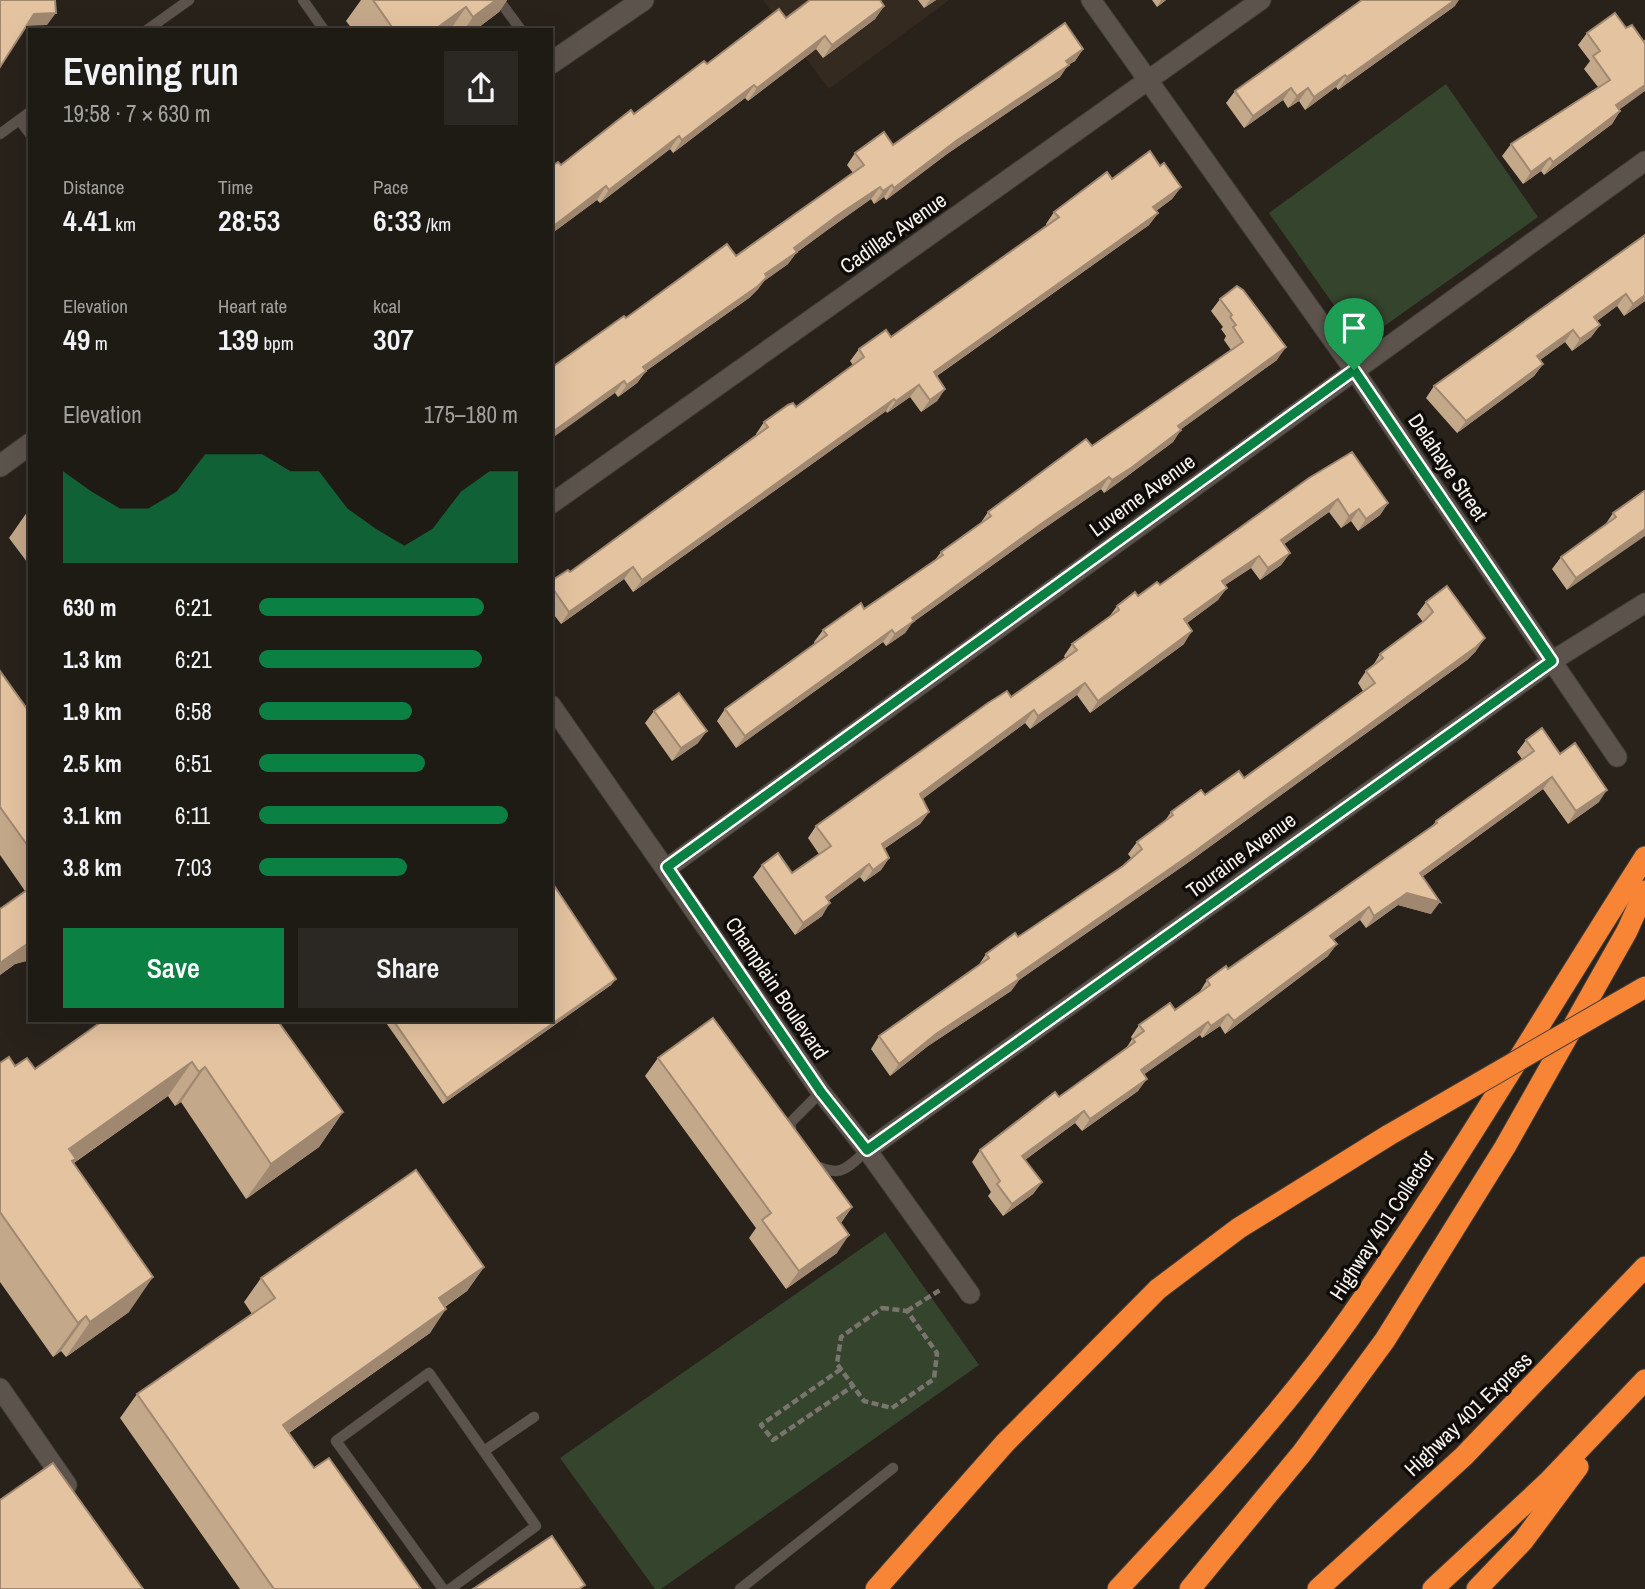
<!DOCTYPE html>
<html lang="en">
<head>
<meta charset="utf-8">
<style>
  body { margin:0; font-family:"Archivo Narrow",sans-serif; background:#2b2722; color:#f1f3f6; height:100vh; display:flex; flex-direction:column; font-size:26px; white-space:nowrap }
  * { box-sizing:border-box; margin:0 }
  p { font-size:23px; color:#a1a1a0 }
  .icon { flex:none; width:38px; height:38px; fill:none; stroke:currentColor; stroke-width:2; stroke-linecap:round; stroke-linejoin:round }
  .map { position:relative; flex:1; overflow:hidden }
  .sheet { position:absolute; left:28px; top:28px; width:525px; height:994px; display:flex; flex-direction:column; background:#1e1a14; border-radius:0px; box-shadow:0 7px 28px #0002,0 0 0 2px #3c3834 }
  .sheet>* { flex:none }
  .pin { position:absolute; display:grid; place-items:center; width:60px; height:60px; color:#fff; margin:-72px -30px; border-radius:50% 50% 50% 0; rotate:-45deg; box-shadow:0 0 7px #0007 }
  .pin .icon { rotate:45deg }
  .round { display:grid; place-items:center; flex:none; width:74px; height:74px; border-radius:0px; background:#2b2722 }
  .summary { display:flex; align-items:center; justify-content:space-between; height:119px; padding:0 35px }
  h1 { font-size:38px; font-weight:600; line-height:52px }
  .stats { display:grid; grid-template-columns:repeat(3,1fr); gap:10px; height:119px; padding:7px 35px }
  .stats div { display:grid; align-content:center }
  .stats b { font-size:30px; font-weight:600 }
  .stats small { font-size:19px; font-weight:400 }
  .stats p { font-size:19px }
  .chart { height:196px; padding:14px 35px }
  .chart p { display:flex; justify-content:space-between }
  .chart svg { width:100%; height:126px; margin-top:7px; fill:#0b8043; opacity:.7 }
  .button { display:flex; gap:14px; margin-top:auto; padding:14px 35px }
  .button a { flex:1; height:80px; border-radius:0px; background:#0b8043; color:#fff; font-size:28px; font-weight:600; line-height:80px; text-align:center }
  .button a+a { background:#2b2722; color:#f1f3f6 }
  ul { padding:0 35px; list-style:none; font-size:23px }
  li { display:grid; grid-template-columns:112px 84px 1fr; align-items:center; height:52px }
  li i { height:18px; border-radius:9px; background:#0b8043 }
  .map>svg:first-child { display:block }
  .built { fill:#352a1f }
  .green { fill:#35442d }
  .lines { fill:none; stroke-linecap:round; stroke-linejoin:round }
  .lane-casing { stroke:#443e39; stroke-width:11 }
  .street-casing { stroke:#443e39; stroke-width:21 }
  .secondary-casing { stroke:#443e39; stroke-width:23 }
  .highway-casing { stroke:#443e39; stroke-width:23 }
  .path { stroke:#7a746e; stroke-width:4.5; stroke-dasharray:7 3.5; stroke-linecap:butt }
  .lane { stroke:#5c544c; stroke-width:10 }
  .street { stroke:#5c544c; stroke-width:19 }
  .secondary { stroke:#5c544c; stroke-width:21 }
  .highway { stroke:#f88535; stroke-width:21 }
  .highway-bridge-casing { stroke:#443e39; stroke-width:23; stroke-linecap:butt }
  .highway-bridge { stroke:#f88535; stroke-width:21 }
  .wall { fill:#c4a88a }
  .shaded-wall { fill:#a08870 }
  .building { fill:#e4c3a0; stroke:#a08870; stroke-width:2 }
  .route-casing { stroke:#fff; stroke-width:14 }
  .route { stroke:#0b8043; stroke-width:9 }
  .labels { text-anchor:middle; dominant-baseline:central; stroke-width:7; stroke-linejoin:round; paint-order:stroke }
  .street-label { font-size:21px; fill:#f8f3ef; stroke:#0f0c09 }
</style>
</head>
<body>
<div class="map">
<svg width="1645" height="1589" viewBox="0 0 1645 1589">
  <rect width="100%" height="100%" fill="#28221b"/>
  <path class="built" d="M763,0H949L829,89Z"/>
  <g class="green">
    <path d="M1446,84L1538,217L1373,334L1360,335L1350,328L1269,213Z"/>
    <path d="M885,1232L979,1365L661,1589H655L560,1458Z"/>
  </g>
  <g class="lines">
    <defs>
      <g id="lane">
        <path d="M303,0L324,30"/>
        <path d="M499,0L521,30"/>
        <path d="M147,30L189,0"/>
        <path d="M20,121L30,134"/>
        <path d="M0,134L30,112"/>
        <path d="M792,1135L790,1123L821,1092"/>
        <path d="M812,1164C841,1178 845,1170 867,1150"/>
        <path d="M484,1451L534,1417"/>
        <path d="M443,1589L336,1441L429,1373L536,1526L450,1589"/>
        <path d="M740,1589L893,1468"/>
      </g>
      <g id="street">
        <path d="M1091,0L1354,370L1617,757"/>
        <path d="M551,504L1261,0"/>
        <path d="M551,705L821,1092L867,1150L970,1294"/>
        <path d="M667,868L1645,161"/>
        <path d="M867,1150L1552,661L1645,603"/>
        <path d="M0,1388L67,1485"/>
      </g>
      <g id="secondary">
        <path d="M551,63L643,0"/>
        <path d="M0,466L30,444"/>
      </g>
      <g id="highway">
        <path d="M876,1589L1005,1443L1158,1289L1239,1228L1389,1135"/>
        <path d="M1118,1589C1200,1501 1282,1414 1351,1316C1455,1167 1547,1010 1645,857"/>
        <path d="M1190,1589L1302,1453L1385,1340L1505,1147L1627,931L1645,891"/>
        <path d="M1318,1589L1464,1456L1645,1267"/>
        <path d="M1433,1589L1548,1482L1645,1380"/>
        <path d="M1477,1589L1523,1541L1578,1467"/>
      </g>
    </defs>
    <use href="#lane" class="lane-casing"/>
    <use href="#street" class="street-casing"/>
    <use href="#secondary" class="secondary-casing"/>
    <use href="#highway" class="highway-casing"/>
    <g class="path">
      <path d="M882,1308L907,1311L937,1353L934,1379L892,1408L864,1401L837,1364L841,1337Z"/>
      <path d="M907,1311L940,1290"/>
      <path d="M841,1369L761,1425L773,1440L853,1386"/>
    </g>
    <use href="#lane" class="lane"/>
    <use href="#street" class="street"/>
    <use href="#secondary" class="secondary"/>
    <use href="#highway" class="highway"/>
    <defs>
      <path id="highway-bridge" d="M1389,1135L1645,987"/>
    </defs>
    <use href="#highway-bridge" class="highway-bridge-casing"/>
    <use href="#highway-bridge" class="highway-bridge"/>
  </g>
  <g class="wall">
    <path d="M361,0H507L499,12L475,30H353L346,21Z"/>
    <path d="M918,0H936L924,8Z"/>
    <path d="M1152,0H1166L1157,7Z"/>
    <path d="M884,6L875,19L823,58L816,49L748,101L745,98L673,153L670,149L600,203L597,200L551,234V167L561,165L707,64L786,18Z"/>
    <path d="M1455,6L1338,90L1336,87L1305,110L1299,101L1288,108L1283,100L1244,128L1226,103L1235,91Z"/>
    <path d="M1626,28L1644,42L1619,109L1620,111L1612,124L1544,175L1541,171L1523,184L1502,156L1511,144L1598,87L1584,69L1590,61L1578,45L1587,33Z"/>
    <path d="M1083,49L1075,61L1068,65L1060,77L947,154L886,200L884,197L874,204L871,199L830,228L796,253L788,264L764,281L758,289L749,298L646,371L637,383L618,397L615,393L626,318L736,256L853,173L847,165L855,153L893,145Z"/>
    <path d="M1160,166L1181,187L1172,199L1156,211L1158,213L1149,225L937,376L945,389L937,401L921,412L910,397L887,413L886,411L633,592L624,579L561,624L551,611V581L570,572L756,435V434L764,422L796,407L853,365L850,361L859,349L891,337L1047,226L1046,224L1054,212L1112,179Z"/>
    <path d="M1645,235V301L1624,316L1617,306L1597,321L1600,325L1591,337L1572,351L1565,342L1540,360L1543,364L1534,376L1457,433L1426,398L1434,386Z"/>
    <path d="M1220,299L1277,360L1181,429L1173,442L1122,480L1104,493L1101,489L1033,536L912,623L905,633L886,646L883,642L736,748L717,721L725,709L815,644L814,642L823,630L864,609L935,560L941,552L980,524L988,512L1092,446L1231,350L1224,340L1226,336L1221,329L1223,327L1211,311Z"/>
    <path d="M1309,478L1388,503L1380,515L1358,531L1351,521L1341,528L1329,512L1284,544L1290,553L1281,565L1260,580L1251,568L1225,585L1218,600L1187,623L1184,644L1090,713L1077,695L1030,729L1025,723L922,799L929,812L920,824L884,849L889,858L881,870L864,882L860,877L828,901L822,916L795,935L753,877L762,865L792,873L819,854L808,838L816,826L1011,697L1065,658L1064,656L1072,644L1109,617L1117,606L1160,585Z"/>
    <path d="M1644,491L1567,590L1552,569L1561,557L1605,525L1613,513Z"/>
    <path d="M30,508V566L9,538Z"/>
    <path d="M1426,602L1476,651L1467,660L1186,864L1019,980L1011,991L928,1046L890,1076L871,1049L879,1036L978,966L986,954L1018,937L1123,866L1131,858L1128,854L1137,842L1164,822L1171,812L1205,795L1244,778L1363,691L1358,683L1366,671L1372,667L1380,654L1423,622L1417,614Z"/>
    <path d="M0,671L30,713V960L15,964L0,975V909L25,891L0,855Z"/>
    <path d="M654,711L698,743L672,761L645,723Z"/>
    <path d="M1526,740L1560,754L1599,802L1568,824L1543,789L1422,877L1431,914L1398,905L1366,928L1360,920L1333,940L1328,956L1225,1034L1220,1026L1202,1038L1200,1035L1144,1074L1138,1091L1082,1131L1075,1123L1025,1160L1042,1182L1033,1194L1003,1216L988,1196L991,1192L972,1162L980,1150L1059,1097L1125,1050L1132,1039L1131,1037L1139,1025L1175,1010L1199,993L1207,980L1228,969L1431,828L1436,821L1522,759L1517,752Z"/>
    <path d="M616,979L611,985L443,1104L384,1020H551Z"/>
    <path d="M100,1020H277L343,1112L319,1147L246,1199L181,1102L175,1106L168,1096L74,1163L129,1312L66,1357L61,1351L53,1357L0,1282V1063L35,1069L96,1026Z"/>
    <path d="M658,1058L852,1207L841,1223L837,1253L786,1289L749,1238L756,1228L645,1076Z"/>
    <path d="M484,1267L467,1291L445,1307L430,1333L289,1433L314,1468L421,1589H240L120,1418L137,1394L252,1314L244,1302L261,1278Z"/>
  </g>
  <g class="shaded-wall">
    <path d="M496,0H507L499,12L475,30H464L473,17Z"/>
    <path d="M930,0H936L924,8Z"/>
    <path d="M1161,0H1166L1157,7Z"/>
    <path d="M1455,0H1459L1455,6L1338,90L1347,77Z"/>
    <path d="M884,6L875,19L823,58L832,45Z"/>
    <path d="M466,7L450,30H434Z"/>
    <path d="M56,13L47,25L25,26L34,14Z"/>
    <path d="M825,36L816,49L748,101L757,88Z"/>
    <path d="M1083,49L1075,61L1068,65L1060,77L947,154L886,200L894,188L956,141Z"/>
    <path d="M1345,75L1336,87L1305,110L1314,97Z"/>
    <path d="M754,85L745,98L673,153L682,140Z"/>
    <path d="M1645,85V91L1608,118L1616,105Z"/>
    <path d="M1291,88L1283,100L1244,128L1253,116Z"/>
    <path d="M1308,88L1299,101L1288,108L1297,96Z"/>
    <path d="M1620,111L1612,124L1544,175L1553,162Z"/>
    <path d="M679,136L670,149L600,203L609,190Z"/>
    <path d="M1550,158L1541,171L1523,184L1531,172Z"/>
    <path d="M892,185L884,197L874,204L883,191Z"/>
    <path d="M606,186L597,200L551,234V228Z"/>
    <path d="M880,187L871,199L830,228L796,253L788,264L764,281L758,289L749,298L646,371L637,383L618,397L627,385L643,367L765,274L794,248L838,215Z"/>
    <path d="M1181,187L1172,199L1145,219L1153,207Z"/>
    <path d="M1158,213L1149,225L925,384L934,372Z"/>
    <path d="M1626,294L1617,306L1586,329L1594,317Z"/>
    <path d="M1645,295V301L1624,316L1633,304Z"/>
    <path d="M1600,325L1591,337L1572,351L1580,339Z"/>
    <path d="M1573,330L1565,342L1529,368L1537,356Z"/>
    <path d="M1286,347L1277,360L1169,438L1178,426Z"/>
    <path d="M1543,364L1534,376L1457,433L1466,421Z"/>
    <path d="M624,381L615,393L551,439V433Z"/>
    <path d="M919,385L910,397L887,413L896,401Z"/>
    <path d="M945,389L937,401L921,412L930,400Z"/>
    <path d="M894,399L886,411L633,592L642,580Z"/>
    <path d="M1181,430L1173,442L1104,493L1112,480Z"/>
    <path d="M1109,477L1101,489L1033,536L912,623L905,633L886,646L895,634L912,618L1041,524Z"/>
    <path d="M1338,499L1329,512L1273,552L1281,540Z"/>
    <path d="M1388,503L1380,515L1358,531L1366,519Z"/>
    <path d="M1359,509L1351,521L1341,528L1349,516Z"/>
    <path d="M1645,529V536L1567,590L1576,578Z"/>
    <path d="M1290,553L1281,565L1260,580L1268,568Z"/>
    <path d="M1259,556L1251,568L1213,593L1222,581Z"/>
    <path d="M633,567L624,579L561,624L569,612Z"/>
    <path d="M1227,588L1218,600L1175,632L1184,619Z"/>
    <path d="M892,630L883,642L736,748L745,736Z"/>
    <path d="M1192,631L1184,644L1090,713L1098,701Z"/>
    <path d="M1485,638L1476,651L1467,660L1186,864L1019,980L1011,991L928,1046L890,1076L899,1064L936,1034Z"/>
    <path d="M1085,683L1077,695L1030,729L1038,716Z"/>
    <path d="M1034,710L1025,723L912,807L920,794Z"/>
    <path d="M707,731L698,743L672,761L681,748Z"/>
    <path d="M1552,777L1543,789L1411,885L1420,873Z"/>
    <path d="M1607,790L1599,802L1568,824L1576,811Z"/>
    <path d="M929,812L920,824L873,856L882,844Z"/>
    <path d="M889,858L881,870L864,882L873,870Z"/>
    <path d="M869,864L860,877L817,909L826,897Z"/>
    <path d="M1407,893L1440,902L1431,914L1398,905L1366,928L1374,916Z"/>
    <path d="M830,903L822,916L795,935L803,923Z"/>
    <path d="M1369,907L1360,920L1322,948L1330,936Z"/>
    <path d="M30,942V960L15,964L0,975V963Z"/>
    <path d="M1337,944L1328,956L1225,1034L1234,1021Z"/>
    <path d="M616,979L611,985L443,1104L447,1098Z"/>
    <path d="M1228,1014L1220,1026L1202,1038L1211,1026Z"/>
    <path d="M1208,1022L1200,1035L1132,1083L1141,1070Z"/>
    <path d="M192,1062L168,1096L72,1164L69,1149Z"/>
    <path d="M205,1067L181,1102L175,1106L199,1072Z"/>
    <path d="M1147,1079L1138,1091L1082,1131L1090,1119Z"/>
    <path d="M1084,1111L1075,1123L1014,1168L1022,1156Z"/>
    <path d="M343,1112L319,1147L246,1199L271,1164Z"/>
    <path d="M1042,1182L1033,1194L1003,1216L1012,1204Z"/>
    <path d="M852,1207L839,1225L837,1218Z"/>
    <path d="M849,1235L837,1253L786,1289L799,1271Z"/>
    <path d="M484,1267L467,1291L422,1322L439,1298Z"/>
    <path d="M153,1277L129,1312L66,1357L90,1322Z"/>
    <path d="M446,1309L430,1333L266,1449L283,1425Z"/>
    <path d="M86,1316L61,1351L53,1357L78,1323Z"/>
  </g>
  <g class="building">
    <path d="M0,0H55L56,13L34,14L0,67Z"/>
    <path d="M373,0H496L473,17L466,7L434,30H394Z"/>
    <path d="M810,0H880L884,6L832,45L825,36L757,88L754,85L682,140L679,136L609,190L606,186L551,228V167L558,162L561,165L631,110L634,114L704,61L707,64L779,9L786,18Z"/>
    <path d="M1362,0H1455L1347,77L1345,75L1314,97L1308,88L1297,96L1291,88L1253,116L1235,91Z"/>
    <path d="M1615,13L1626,28L1632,25L1644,42L1645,41V85L1616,105L1620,111L1553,162L1550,158L1531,172L1511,144L1610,80L1593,56L1600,51L1587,33Z"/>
    <path d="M1065,23L1083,49L1066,61L1069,65L956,141L894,188L892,185L883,191L880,187L838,215L794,248L797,252L765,274L767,277L758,286L643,367L646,371L627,385L624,381L551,433V368L624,316L626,318L727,244L736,256L864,165L855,153L884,132L893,145Z"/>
    <path d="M1150,151L1160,166L1164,163L1181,187L1153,207L1158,213L934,372L945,389L930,400L919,385L896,401L894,399L642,580L633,567L569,612L551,586V581L568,570L570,572L768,427L764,422L788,405L793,403L796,407L864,357L859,349L886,330L891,337L1059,217L1054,212L1107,172L1112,179Z"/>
    <path d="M1645,235V295L1633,304L1626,294L1594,317L1600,325L1580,339L1573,330L1537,356L1543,364L1466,421L1434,386Z"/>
    <path d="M1237,286L1243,290L1286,347L1178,426L1181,430L1131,468L1112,480L1109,477L1041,524L912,618L914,621L895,634L892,630L745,736L725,709L827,635L823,630L861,603L864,609L943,555L941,552L991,516L988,512L1086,439L1092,446L1243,342L1233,327L1236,325L1230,317L1232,315L1220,299Z"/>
    <path d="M1352,452L1388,503L1366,519L1359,509L1349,516L1338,499L1281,540L1290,553L1268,568L1259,556L1222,581L1227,588L1184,619L1192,631L1098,701L1085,683L1038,716L1034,710L920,794L929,812L882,844L889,858L873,870L869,864L826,897L830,903L803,923L762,865L778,853L792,873L831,846L816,826L988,703L1007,691L1011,697L1077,650L1072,644L1119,610L1117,606L1135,592L1138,596L1157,582L1160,585L1309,478Z"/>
    <path d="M1644,491L1645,492V529L1576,578L1561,557L1616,517L1613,513Z"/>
    <path d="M1447,586L1485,638L1476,647L1194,852L1017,975L1019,979L936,1034L899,1064L879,1036L989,958L986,954L1015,933L1018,937L1123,866L1142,849L1137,842L1173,815L1171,812L1201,790L1205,795L1239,771L1244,778L1375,683L1366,671L1383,658L1380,654L1424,621L1433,612L1426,602Z"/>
    <path d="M0,671L30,713V849L0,807Z"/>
    <path d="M679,693L707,731L681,748L654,711Z"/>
    <path d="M1542,728L1560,754L1575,743L1607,790L1576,811L1552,777L1420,873L1440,902L1407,893L1374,916L1369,907L1330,936L1337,944L1234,1021L1228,1014L1211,1026L1208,1022L1141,1070L1147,1079L1090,1119L1084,1111L1022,1156L1042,1182L1012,1204L997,1184L1000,1181L980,1150L1055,1092L1059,1097L1135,1042L1133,1039L1144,1031L1139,1025L1170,1003L1175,1010L1210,985L1207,980L1226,966L1228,969L1437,823L1436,821L1534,751L1526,740Z"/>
    <path d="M551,881L616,979L447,1098L393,1020H551Z"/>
    <path d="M30,888V942L0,963V909Z"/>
    <path d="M713,1018L852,1207L837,1218L849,1235L799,1271L762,1220L771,1213L658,1058Z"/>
    <path d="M104,1020H277L343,1112L271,1164L205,1067L199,1072L192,1062L69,1149L76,1159L72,1161L153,1277L90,1322L86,1316L78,1323L0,1212V1063L9,1057L15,1066L27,1058L35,1069Z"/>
    <path d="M416,1170L484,1267L439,1298L446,1309L283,1425L314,1468L329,1458L421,1589H274L137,1394L275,1298L261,1278Z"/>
    <path d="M53,1463L143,1589H0V1500Z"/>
    <path d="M552,1536L585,1585L579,1589H473Z"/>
  </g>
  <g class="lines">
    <defs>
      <path id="route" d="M1354,370L1552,661L867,1150L821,1092L667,867Z"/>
    </defs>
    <use href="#route" class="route-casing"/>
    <use href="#route" class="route"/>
  </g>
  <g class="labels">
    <g class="street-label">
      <text transform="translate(893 233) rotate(-35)">Cadillac Avenue</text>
      <text transform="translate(1448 467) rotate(56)">Delahaye Street</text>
      <text transform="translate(1142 495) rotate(-36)">Luverne Avenue</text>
      <text transform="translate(1241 855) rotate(-36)">Touraine Avenue</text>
      <text transform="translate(777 988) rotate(56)">Champlain Boulevard</text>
      <text transform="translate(1382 1225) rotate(-57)">Highway 401 Collector</text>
      <text transform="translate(1468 1414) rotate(-44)">Highway 401 Express</text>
    </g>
  </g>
</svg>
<div class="pin" style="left:1354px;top:370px;background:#1e9e55"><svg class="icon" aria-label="arrive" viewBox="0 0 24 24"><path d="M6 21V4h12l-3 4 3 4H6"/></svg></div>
<section class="sheet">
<div class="summary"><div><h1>Evening run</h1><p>19:58 · 7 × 630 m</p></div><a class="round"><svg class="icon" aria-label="share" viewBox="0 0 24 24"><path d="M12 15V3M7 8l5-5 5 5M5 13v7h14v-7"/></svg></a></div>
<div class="stats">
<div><p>Distance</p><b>4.41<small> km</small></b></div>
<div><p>Time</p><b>28:53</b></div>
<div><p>Pace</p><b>6:33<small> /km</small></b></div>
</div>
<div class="stats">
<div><p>Elevation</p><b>49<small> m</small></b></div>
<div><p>Heart rate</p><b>139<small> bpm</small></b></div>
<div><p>kcal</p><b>307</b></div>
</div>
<div class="chart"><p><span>Elevation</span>175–180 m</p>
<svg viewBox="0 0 160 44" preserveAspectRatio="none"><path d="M0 44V12L10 19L20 25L30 25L40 19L50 6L60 6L70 6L80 12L90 12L100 25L110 32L120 38L130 32L140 19L150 12L160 12V44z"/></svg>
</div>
<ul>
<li><b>630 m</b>6:21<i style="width:87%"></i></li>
<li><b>1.3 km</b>6:21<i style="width:86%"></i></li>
<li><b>1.9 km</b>6:58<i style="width:59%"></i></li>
<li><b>2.5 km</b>6:51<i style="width:64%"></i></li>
<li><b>3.1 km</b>6:11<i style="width:96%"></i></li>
<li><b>3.8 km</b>7:03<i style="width:57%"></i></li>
</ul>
<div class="button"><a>Save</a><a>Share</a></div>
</section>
</div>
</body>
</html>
